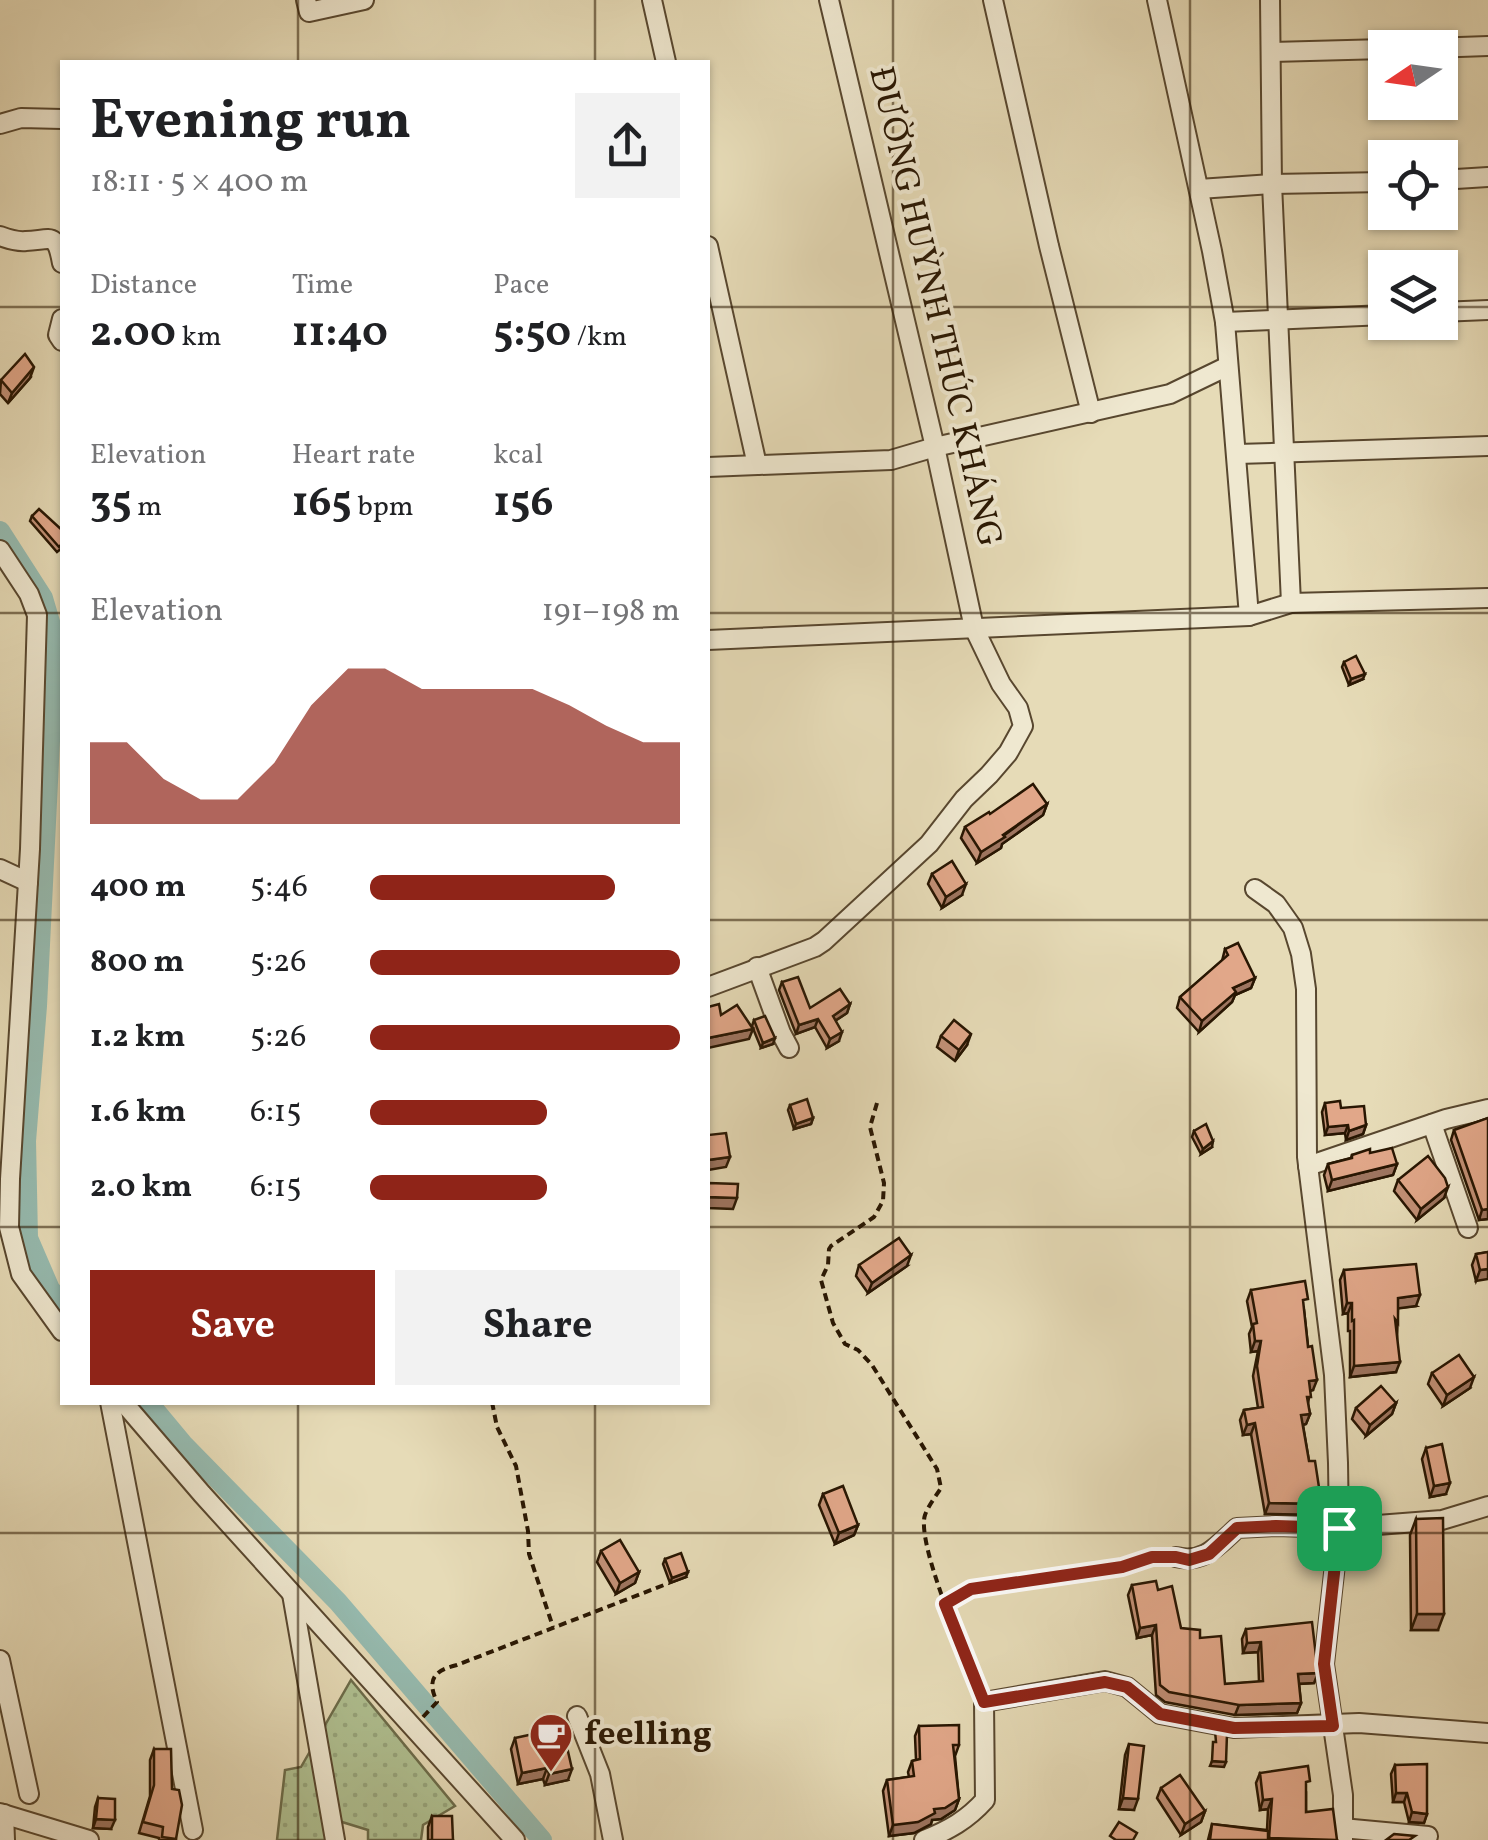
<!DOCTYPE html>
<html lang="en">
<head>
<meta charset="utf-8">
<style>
  body { margin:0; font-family:Vollkorn,serif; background:#f2f2f2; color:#202124; height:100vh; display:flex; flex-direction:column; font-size:38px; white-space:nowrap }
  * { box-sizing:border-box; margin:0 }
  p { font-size:32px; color:#757577 }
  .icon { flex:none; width:55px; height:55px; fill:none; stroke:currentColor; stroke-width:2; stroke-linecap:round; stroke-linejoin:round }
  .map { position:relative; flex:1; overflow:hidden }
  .sheet { position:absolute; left:60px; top:60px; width:650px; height:1345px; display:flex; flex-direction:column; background:#fff; border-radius:0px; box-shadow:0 2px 8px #0004 }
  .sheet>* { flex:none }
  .needle { width:65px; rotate:257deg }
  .tools { position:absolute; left:1368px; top:30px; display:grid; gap:20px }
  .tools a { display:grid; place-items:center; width:90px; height:90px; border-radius:0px; background:#fff; box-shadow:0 2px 8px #0004; font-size:50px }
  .pin { position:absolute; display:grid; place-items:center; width:85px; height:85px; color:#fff; margin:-42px; border-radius:20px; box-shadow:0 5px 15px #0006 }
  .round { display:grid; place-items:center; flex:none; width:105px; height:105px; border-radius:0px; background:#f2f2f2 }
  .head { display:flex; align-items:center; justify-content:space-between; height:170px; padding:0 30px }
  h1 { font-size:55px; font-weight:700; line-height:75px }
  .stats { display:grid; grid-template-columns:repeat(3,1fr); gap:15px; height:170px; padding:10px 30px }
  .stats div { display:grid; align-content:center }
  .stats b { font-size:42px; font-weight:700 }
  .stats small { font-size:28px; font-weight:400 }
  .stats p { font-size:28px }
  .chart { height:280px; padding:20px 30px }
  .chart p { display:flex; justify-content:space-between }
  .chart svg { width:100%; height:180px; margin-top:10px; fill:#8f2418; opacity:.7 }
  .button { display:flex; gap:20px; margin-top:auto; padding:20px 30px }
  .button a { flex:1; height:115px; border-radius:0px; background:#8f2418; color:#fff; font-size:40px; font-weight:700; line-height:115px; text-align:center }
  .button a+a { background:#f2f2f2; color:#202124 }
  ul { padding:0 30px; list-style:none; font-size:32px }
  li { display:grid; grid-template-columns:160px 120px 1fr; align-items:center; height:75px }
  li i { height:25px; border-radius:12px; background:#8f2418 }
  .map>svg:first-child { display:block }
  .grass { fill:url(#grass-dots); stroke:#6c6c4a; stroke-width:2.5 }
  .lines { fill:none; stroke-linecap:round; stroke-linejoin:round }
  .canal { stroke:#96bbb0; stroke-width:20 }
  .minor-casing { stroke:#58472f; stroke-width:22 }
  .path { stroke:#281602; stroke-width:4; stroke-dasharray:8 5; stroke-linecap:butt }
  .minor { stroke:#efe8d0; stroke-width:18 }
  .wall { fill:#c29076; stroke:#281602; stroke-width:2.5 }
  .shaded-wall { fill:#9e7560; stroke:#281602; stroke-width:2.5 }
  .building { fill:#e1a789; stroke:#281602; stroke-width:2.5 }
  .route-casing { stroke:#fff; stroke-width:20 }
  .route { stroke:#8f2418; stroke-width:12 }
  .grid { fill:none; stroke:#281602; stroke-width:2.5; stroke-opacity:0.55 }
  .labels { text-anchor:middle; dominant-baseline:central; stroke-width:8; stroke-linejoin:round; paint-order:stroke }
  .street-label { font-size:35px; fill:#281602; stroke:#efe8d0 }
  .poi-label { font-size:35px; font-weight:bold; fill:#281602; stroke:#efe8d0; text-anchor:start }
</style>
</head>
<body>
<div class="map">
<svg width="1488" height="1840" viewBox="0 0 1488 1840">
  <defs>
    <pattern id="grass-dots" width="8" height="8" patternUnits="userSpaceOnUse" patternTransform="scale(2.5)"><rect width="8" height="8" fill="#b0c192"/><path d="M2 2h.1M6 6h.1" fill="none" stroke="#97a57c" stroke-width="1.8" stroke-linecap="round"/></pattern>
  </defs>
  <rect width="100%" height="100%" fill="#e6dbb7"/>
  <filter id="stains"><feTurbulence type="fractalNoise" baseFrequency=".002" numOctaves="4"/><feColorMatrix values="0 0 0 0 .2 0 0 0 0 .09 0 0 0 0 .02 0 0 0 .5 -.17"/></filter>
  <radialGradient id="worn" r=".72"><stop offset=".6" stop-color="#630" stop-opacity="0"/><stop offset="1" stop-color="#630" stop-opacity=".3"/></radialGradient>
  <path class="grass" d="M351,1680L455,1806L423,1825L421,1840H368V1830L342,1822L341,1840H277L285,1770L301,1767Z"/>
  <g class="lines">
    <g class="canal">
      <path d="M0,531L43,598L55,639L37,1006L26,1141L28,1238L50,1289L62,1303"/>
      <path d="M148,1402L183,1444L338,1602L542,1840"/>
    </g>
    <defs>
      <g id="minor">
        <path d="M306,0L309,12L364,0"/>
        <path d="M652,0L666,62"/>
        <path d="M993,0L1049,246L1091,413"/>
        <path d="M1157,0L1212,251L1225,322L1249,616"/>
        <path d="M1270,0L1272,184L1291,603"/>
        <path d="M1431,48L1488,46"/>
        <path d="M1272,52L1385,49"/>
        <path d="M0,124L21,118L62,119"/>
        <path d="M1440,180L1488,177"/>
        <path d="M1199,189L1272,184L1385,182"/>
        <path d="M0,236C8,239 17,242 26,241C51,240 56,231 62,263"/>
        <path d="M708,246L757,465"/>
        <path d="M1440,312L1488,310"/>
        <path d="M62,319L58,335L62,341"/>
        <path d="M1225,322L1385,315"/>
        <path d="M1237,454L1488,446"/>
        <path d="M708,467L891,460L935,447L1170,394L1228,366"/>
        <path d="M0,550L29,594L37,615L30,849L10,1179L9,1227L21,1274L62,1331"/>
        <path d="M708,640L1249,616L1291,603L1488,598"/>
        <path d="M0,869L28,882"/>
        <path d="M1255,889L1276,904L1293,928L1301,954L1306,989L1307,1157L1334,1375L1338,1463L1339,1528L1324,1664L1343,1795V1840"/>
        <path d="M757,967L781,1033L789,1048"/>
        <path d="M708,987L815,947L824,941L929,844L964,799L989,775L1008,753L1023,726L1018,708L1001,684L974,628L935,447L829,0"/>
        <path d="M1432,1124L1468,1228"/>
        <path d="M1308,1166L1446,1119L1488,1109"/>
        <path d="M110,1402L193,1830"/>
        <path d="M123,1402L202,1494L515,1840"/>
        <path d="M1176,1557C1204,1564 1218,1545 1237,1528L1276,1526L1339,1528L1442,1520L1488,1506"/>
        <path d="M292,1594L335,1840"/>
        <path d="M0,1660L29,1794"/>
        <path d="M577,1716L600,1774L613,1840"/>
        <path d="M0,1813L89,1840"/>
        <path d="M4,1814L5,1840"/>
        <path d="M1342,1828L1428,1836"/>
        <path d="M924,1840C949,1830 967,1820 985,1800L984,1702L1105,1681L1127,1687L1160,1714L1234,1728L1359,1723L1488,1733"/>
      </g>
    </defs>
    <use href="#minor" class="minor-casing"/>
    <g class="path">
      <path d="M877,1103L870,1127L884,1183L883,1201L874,1217L831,1246L829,1249L828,1265L821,1280L833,1323L845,1344L858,1350L872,1365L937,1469L941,1488C936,1496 928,1506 925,1515C916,1543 965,1655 977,1686"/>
      <path d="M492,1402L497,1427L516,1466L528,1531L529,1554L553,1627"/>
      <path d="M945,1604L971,1589L1122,1567L1158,1557"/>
      <path d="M423,1717L437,1702C426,1679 435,1670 457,1665L664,1585"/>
    </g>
    <use href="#minor" class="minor"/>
  </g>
  <g class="wall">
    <path d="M30,378L8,403L0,394L1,380Z"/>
    <path d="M32,516L62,530V548L57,552L30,521Z"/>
    <path d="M1344,662L1363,679L1349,685L1342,667Z"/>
    <path d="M1047,804L1043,815L1002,844L1001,848L977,863L961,838L965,827Z"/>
    <path d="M932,874L962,895L942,908L928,884Z"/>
    <path d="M1225,949L1255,978L1251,988L1235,995L1232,1002L1199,1032L1177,1008L1180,997L1222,961Z"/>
    <path d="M782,982L810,1008L850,1004L847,1013L835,1021L839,1041L827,1048L815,1027L796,1034L779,990Z"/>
    <path d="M754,1020L773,1044L761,1048L752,1026Z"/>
    <path d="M941,1036L967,1045L955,1061L937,1047Z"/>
    <path d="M1325,1103L1341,1108L1366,1125L1363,1134L1346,1140L1345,1133L1325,1135L1322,1112Z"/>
    <path d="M790,1105L813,1118L811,1124L794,1129L788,1110Z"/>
    <path d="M1488,1118V1219L1479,1220L1451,1140L1454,1130Z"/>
    <path d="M1194,1131L1212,1147L1201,1154L1192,1137Z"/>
    <path d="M1370,1153L1397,1164L1393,1175L1328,1191L1324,1175L1328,1164L1351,1158L1352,1155Z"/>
    <path d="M1398,1180L1444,1198L1417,1220L1394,1191Z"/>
    <path d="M1488,1252L1476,1281L1472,1265L1476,1254Z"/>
    <path d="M859,1265L907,1266L868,1293L856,1276Z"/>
    <path d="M1344,1270L1416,1306L1398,1308L1396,1372L1350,1377V1331H1348V1313L1343,1314L1340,1280Z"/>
    <path d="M1251,1290L1304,1310L1313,1390L1310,1391L1308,1404L1310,1414L1306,1424L1303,1425L1309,1461L1320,1494L1330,1504L1326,1515L1265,1514L1251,1434L1243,1435L1240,1420L1244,1410L1258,1408L1253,1376L1258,1351L1251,1352L1249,1334L1252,1327L1247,1301Z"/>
    <path d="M1432,1373L1470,1388L1443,1406L1428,1384Z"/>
    <path d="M1396,1403L1392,1414L1366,1436L1352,1419L1356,1408Z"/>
    <path d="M1426,1448L1446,1494L1430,1497L1422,1459Z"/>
    <path d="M823,1494L858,1525L854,1535L835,1544L819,1505Z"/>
    <path d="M1416,1519L1438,1630H1411L1410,1535Z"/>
    <path d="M601,1551L639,1572L635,1583L616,1594L597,1562Z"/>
    <path d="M665,1559L686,1577L670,1583L663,1564Z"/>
    <path d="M1132,1585L1158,1590L1181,1628L1200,1638L1225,1684L1259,1682L1258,1652L1243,1653L1242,1639L1246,1629L1318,1673L1314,1683L1299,1684L1301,1703L1297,1713L1235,1715L1165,1702L1156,1695L1152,1635L1137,1638L1128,1595Z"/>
    <path d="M919,1726L959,1745L955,1756L959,1799L955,1810L941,1819L932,1820L931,1824L914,1833L889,1836L883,1791L887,1780L909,1777L908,1772L912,1761L916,1760L915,1736Z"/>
    <path d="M515,1738L542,1752L568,1780L545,1785L543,1779L518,1784L511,1749Z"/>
    <path d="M1129,1744L1134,1810L1119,1809L1125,1755Z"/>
    <path d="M154,1749L172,1789L176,1840H159V1838L139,1833L150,1796V1760Z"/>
    <path d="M1395,1765L1427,1814L1424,1823L1409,1822L1404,1802H1393L1391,1774Z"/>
    <path d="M1260,1773L1306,1792V1812L1337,1840H1208L1212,1824L1267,1830L1268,1809L1260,1810L1256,1783Z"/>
    <path d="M1161,1788L1205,1811L1201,1822L1181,1835L1157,1798Z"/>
    <path d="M98,1798L111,1829L93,1828L95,1807Z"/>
    <path d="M432,1816L453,1840H428V1827Z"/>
  </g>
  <g class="shaded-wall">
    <path d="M34,367L30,378L8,403L12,393Z"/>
    <path d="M1365,674L1363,679L1349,685L1351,679Z"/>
    <path d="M1047,804L1043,815L1002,844L1001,848L977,863L981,852Z"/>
    <path d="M966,884L962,895L942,908L946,897Z"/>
    <path d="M1255,978L1251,988L1235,995L1232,1002L1199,1032L1202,1021L1233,988Z"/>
    <path d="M850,1004L847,1013L830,1024L833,1016Z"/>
    <path d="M818,1019L815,1027L796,1034L799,1025Z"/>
    <path d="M753,1029L749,1039L708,1048V1038Z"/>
    <path d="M842,1032L839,1041L827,1048L830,1039Z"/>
    <path d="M971,1034L967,1045L955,1061L959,1050Z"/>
    <path d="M775,1038L773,1044L761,1048L763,1043Z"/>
    <path d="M813,1118L811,1124L794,1129L796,1124Z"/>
    <path d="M1348,1125L1345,1133L1325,1135L1328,1127Z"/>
    <path d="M1366,1125L1363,1134L1346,1140L1349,1131Z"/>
    <path d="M1213,1141L1212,1147L1201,1154L1203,1149Z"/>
    <path d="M730,1157L726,1167L708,1170V1160Z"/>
    <path d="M1397,1164L1393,1175L1328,1191L1332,1180Z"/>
    <path d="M1448,1187L1444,1198L1417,1220L1421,1209Z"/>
    <path d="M708,1197L737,1198L733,1209L708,1208Z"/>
    <path d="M1488,1209V1219L1479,1220L1482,1210Z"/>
    <path d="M911,1255L907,1266L868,1293L872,1283Z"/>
    <path d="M1488,1269V1279L1476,1281L1480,1270Z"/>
    <path d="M1420,1295L1416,1306L1394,1309L1398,1298Z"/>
    <path d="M1347,1303H1352L1348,1313L1343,1314Z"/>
    <path d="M1255,1341H1261L1258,1351L1251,1352Z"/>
    <path d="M1400,1362L1396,1372L1350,1377L1354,1366Z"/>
    <path d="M1474,1377L1470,1388L1443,1406L1447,1395Z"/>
    <path d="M1317,1380L1313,1390L1305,1391L1309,1381Z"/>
    <path d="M1396,1403L1392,1414L1366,1436L1370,1425Z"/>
    <path d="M1310,1414L1306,1424L1297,1426L1301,1415Z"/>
    <path d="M1255,1423L1251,1434L1243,1435L1247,1425Z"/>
    <path d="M1450,1483L1446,1494L1430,1497L1434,1486Z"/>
    <path d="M1269,1503L1330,1504L1326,1515L1265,1514Z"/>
    <path d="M858,1525L854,1535L835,1544L839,1533Z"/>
    <path d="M639,1572L635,1583L616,1594L620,1583Z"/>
    <path d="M688,1572L686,1577L670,1583L672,1578Z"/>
    <path d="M1417,1614H1444L1438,1630H1411Z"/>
    <path d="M1156,1625L1152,1635L1137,1638L1140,1628Z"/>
    <path d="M1261,1642L1258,1652L1243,1653L1247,1643Z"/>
    <path d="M1318,1673L1314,1683L1294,1684L1298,1674Z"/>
    <path d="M1301,1703L1297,1713L1235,1715L1239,1705Z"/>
    <path d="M1212,1761L1226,1762L1224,1767L1210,1766Z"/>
    <path d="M547,1768L543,1779L518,1784L522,1773Z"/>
    <path d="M572,1769L568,1780L545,1785L549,1774Z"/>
    <path d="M1396,1793H1407L1404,1802H1393Z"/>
    <path d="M1123,1798L1138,1799L1134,1810L1119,1809Z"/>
    <path d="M959,1799L955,1810L941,1819L932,1820L931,1824L914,1833L889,1836L893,1825Z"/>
    <path d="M1272,1799L1268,1809L1260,1810L1263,1800Z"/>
    <path d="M1205,1811L1201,1822L1181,1835L1185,1824Z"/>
    <path d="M1412,1812L1427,1814L1424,1823L1409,1822Z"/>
    <path d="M96,1819L115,1820L111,1829L93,1828Z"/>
  </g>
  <g class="building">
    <path d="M25,354L34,367L12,393L1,380Z"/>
    <path d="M39,509L62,530V544L59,547L32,516Z"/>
    <path d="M1356,656L1365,674L1351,679L1344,662Z"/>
    <path d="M1033,784L1047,804L1003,835L1005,837L981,852L965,827L989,812L990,814Z"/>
    <path d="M952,861L966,884L946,897L932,874Z"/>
    <path d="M1238,943L1255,978L1233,988L1236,992L1202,1021L1180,997L1228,955L1225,949Z"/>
    <path d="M798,977L810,1008L840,989L850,1004L833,1016L842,1032L830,1039L818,1019L799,1025L782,982Z"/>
    <path d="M719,1004L721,1015L737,1005L753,1029L708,1038V1007Z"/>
    <path d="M765,1016L775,1038L763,1043L754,1020Z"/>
    <path d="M954,1020L971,1034L959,1050L941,1036Z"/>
    <path d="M807,1099L813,1118L796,1124L790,1105Z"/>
    <path d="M1340,1101L1341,1108L1364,1106L1366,1125L1349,1131L1348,1125L1328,1127L1325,1103Z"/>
    <path d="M1488,1118V1209L1482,1210L1454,1130Z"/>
    <path d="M1206,1124L1213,1141L1203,1149L1194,1131Z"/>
    <path d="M726,1133L730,1157L708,1160V1135Z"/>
    <path d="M1392,1148L1397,1164L1332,1180L1328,1164L1352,1158V1155L1370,1149V1153Z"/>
    <path d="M1428,1156L1445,1178L1448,1187L1421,1209L1398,1180Z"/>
    <path d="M708,1183L738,1184L737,1198L708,1197Z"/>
    <path d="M899,1238L911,1255L872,1283L859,1265Z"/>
    <path d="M1488,1252V1269L1480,1270L1476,1254Z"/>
    <path d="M1416,1264L1420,1295L1398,1298V1323L1395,1319L1400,1362L1354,1366V1320L1352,1321V1303H1347L1344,1270Z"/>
    <path d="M1305,1281L1308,1299L1303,1300L1308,1347L1312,1346L1317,1380L1309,1381L1311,1397H1307L1310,1414L1301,1415L1309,1461H1315L1320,1494L1330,1493V1504L1269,1503L1255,1423L1247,1425L1244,1410L1263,1407L1257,1366L1261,1341H1255L1253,1324L1257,1323L1251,1290Z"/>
    <path d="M1459,1355L1474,1377L1447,1395L1432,1373Z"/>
    <path d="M1381,1386L1396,1403L1370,1425L1356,1408Z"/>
    <path d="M1442,1444L1450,1483L1434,1486L1426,1448Z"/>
    <path d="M843,1486L858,1525L839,1533L823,1494Z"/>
    <path d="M1443,1518L1444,1614H1417L1416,1519Z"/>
    <path d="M620,1540L639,1572L620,1583L601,1551Z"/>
    <path d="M681,1553L688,1572L672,1578L665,1559Z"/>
    <path d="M1156,1581L1158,1590L1172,1586L1181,1628L1200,1630V1638L1221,1636L1225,1684L1263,1681L1261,1642L1247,1643L1246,1629L1312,1622L1318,1673L1298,1674L1301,1703L1239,1705L1169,1692L1160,1685L1156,1625L1140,1628L1132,1585Z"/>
    <path d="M959,1725V1745H953L959,1799L945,1808L934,1809L935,1813L918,1822L893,1825L887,1780L914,1776L912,1761L920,1759L919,1726Z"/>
    <path d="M1215,1731L1227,1734L1226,1762L1212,1761L1213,1742H1216Z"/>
    <path d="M538,1733L542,1752L567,1747L572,1769L549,1774L547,1768L522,1773L515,1738Z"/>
    <path d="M1129,1744L1144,1746L1138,1799L1123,1798Z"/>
    <path d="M154,1749H171L172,1789L179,1790L182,1805L176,1839L162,1837L163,1827L143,1822L154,1785Z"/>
    <path d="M1427,1764V1814L1412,1812L1407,1793H1396L1395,1765Z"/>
    <path d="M1308,1766L1310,1781L1306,1782V1812L1333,1809L1337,1840L1269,1838L1272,1799L1263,1800L1260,1773Z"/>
    <path d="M1180,1775L1205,1811L1185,1824L1161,1788Z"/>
    <path d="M98,1798L115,1799V1820L96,1819Z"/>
    <path d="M432,1816H452L453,1840H432Z"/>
    <path d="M1119,1822L1137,1833L1133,1840H1116L1110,1836Z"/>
    <path d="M1212,1824L1268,1831V1840H1210Z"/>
    <path d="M1394,1834L1415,1836L1409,1840H1386Z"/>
  </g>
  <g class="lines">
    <defs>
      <path id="route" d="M1276,1526L1339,1528L1324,1664L1333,1726L1234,1728L1160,1714L1127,1687L1105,1682L984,1702L945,1604L971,1589L1122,1567L1152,1557H1176L1189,1560L1209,1554L1237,1528Z"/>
    </defs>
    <use href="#route" class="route-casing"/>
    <use href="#route" class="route"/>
  </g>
  <path class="grid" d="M298,0V62M595,0V62M893,0V1840M1190,0V1840M0,307H62M708,307H1385M1440,307H1488M0,613H62M708,613H1488M0,920H62M708,920H1488M0,1227H62M708,1227H1488M298,1402V1840M595,1402V1840M0,1533H1488"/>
  <defs>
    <symbol id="cafe-pin" viewBox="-11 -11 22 30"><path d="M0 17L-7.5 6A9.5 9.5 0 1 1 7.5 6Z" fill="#8f2418" stroke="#efe8d0"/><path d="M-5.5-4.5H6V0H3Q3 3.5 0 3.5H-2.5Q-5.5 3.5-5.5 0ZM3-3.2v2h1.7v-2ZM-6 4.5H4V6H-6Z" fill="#fff"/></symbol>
  </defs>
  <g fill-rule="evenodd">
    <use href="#cafe-pin" x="526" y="1710" width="50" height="68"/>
  </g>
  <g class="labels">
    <g class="street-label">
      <text transform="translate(934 307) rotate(77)">ĐƯỜNG HUỲNH THÚC KHÁNG</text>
    </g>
    <g class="poi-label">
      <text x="584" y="1735">feelling</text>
    </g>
  </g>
  <rect width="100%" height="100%" filter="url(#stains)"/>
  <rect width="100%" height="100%" fill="url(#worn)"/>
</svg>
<div class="tools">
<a><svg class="needle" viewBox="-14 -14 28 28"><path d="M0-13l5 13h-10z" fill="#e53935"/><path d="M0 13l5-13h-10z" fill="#757577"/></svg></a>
<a><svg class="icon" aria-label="locate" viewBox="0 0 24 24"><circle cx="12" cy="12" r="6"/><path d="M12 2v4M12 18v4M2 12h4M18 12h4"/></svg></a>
<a><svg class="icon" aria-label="layers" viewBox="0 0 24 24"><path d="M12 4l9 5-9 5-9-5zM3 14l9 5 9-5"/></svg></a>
</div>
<div class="pin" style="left:1339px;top:1528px;background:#1e9e55"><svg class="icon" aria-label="arrive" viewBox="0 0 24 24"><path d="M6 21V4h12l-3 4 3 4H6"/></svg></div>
<section class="sheet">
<div class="head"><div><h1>Evening run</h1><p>18:11 · 5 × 400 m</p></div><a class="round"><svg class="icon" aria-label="share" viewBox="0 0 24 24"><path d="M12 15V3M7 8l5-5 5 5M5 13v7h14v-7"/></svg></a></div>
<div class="stats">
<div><p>Distance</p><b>2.00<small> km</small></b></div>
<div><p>Time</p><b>11:40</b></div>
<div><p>Pace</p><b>5:50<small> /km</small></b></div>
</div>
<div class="stats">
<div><p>Elevation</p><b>35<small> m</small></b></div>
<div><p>Heart rate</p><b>165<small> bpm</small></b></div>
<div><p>kcal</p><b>156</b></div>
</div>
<div class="chart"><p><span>Elevation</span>191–198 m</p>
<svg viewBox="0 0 160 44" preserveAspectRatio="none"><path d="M0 44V24L10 24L20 33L30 38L40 38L50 29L60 15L70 6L80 6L90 11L100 11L110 11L120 11L130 15L140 20L150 24L160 24V44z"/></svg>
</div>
<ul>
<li><b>400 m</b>5:46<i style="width:79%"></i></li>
<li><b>800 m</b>5:26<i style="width:100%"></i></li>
<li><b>1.2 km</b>5:26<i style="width:100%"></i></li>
<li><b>1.6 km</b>6:15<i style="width:57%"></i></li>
<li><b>2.0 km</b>6:15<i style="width:57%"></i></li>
</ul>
<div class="button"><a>Save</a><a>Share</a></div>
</section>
</div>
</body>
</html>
